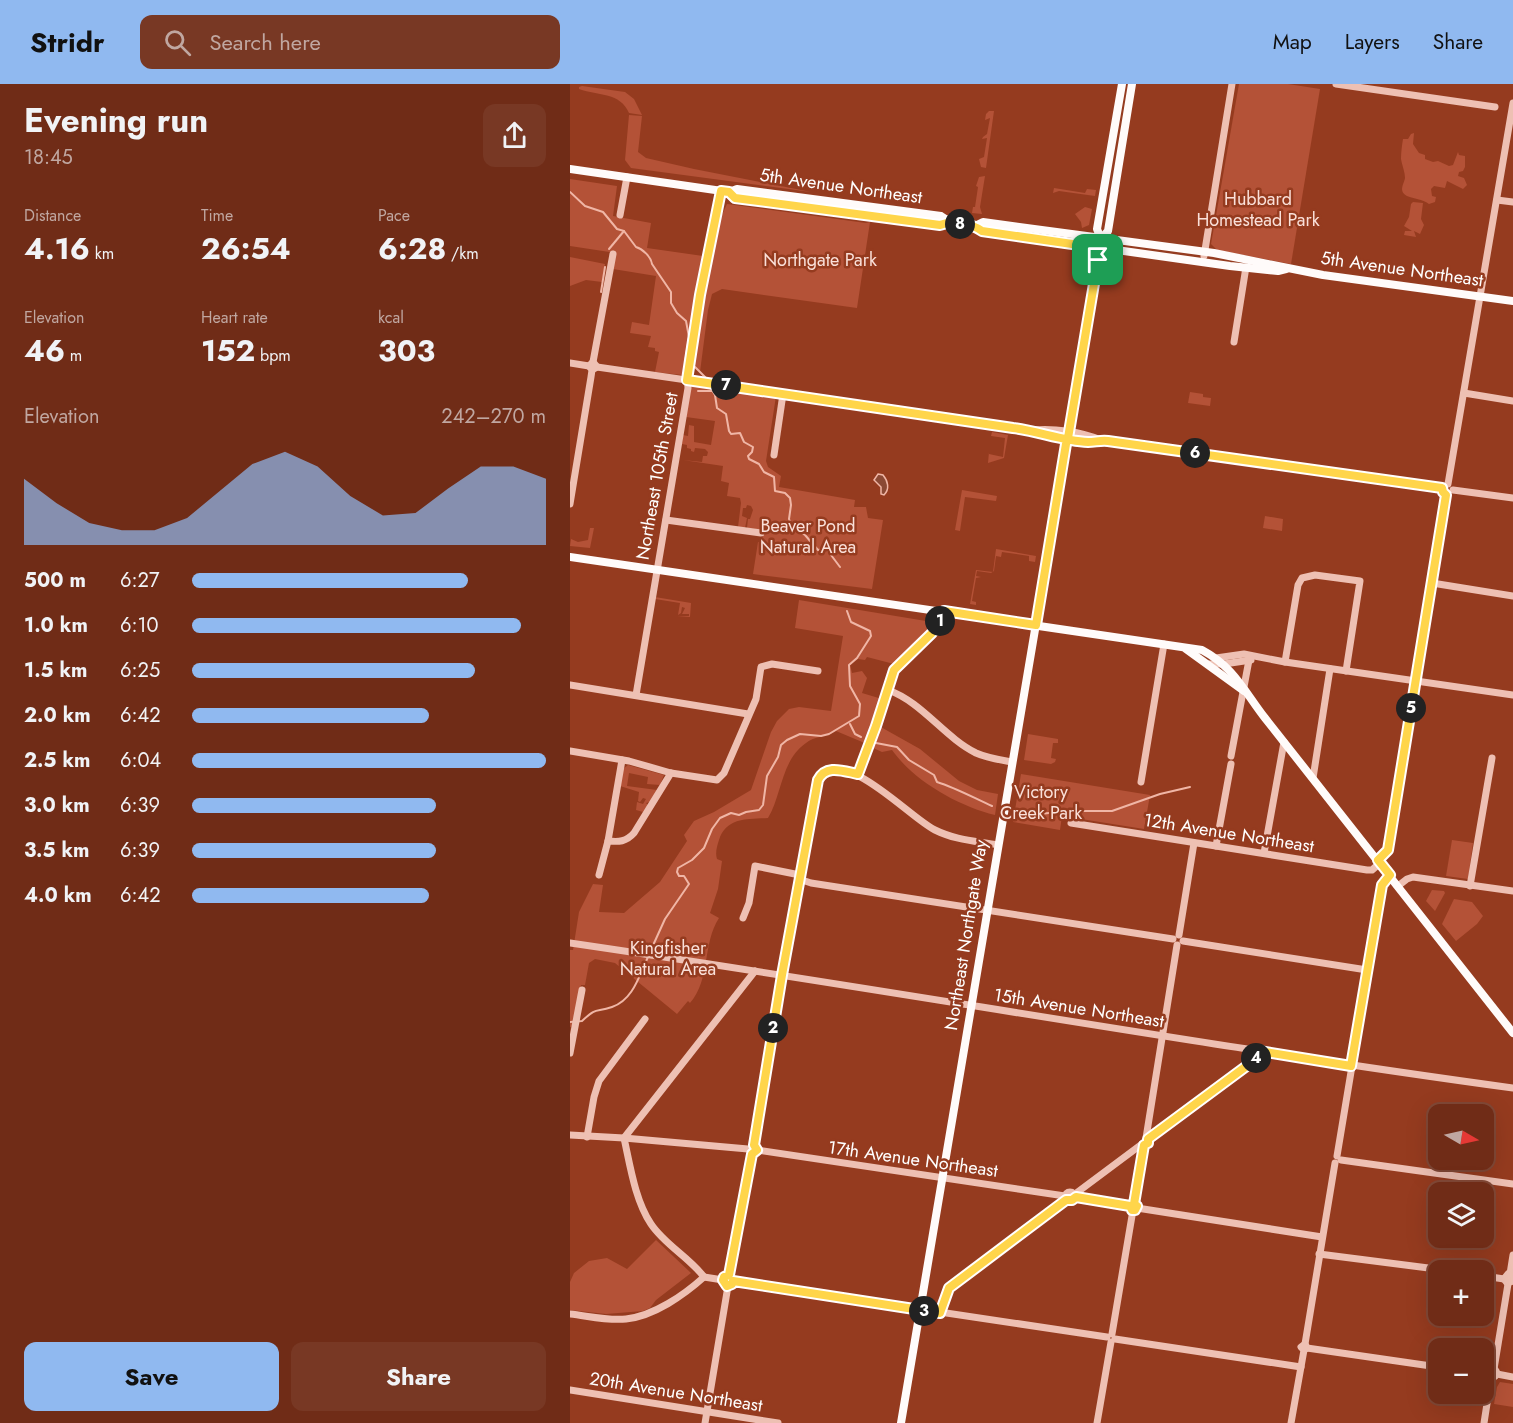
<!DOCTYPE html>
<html lang="en">
<head>
<meta charset="utf-8">
<style>
  body { margin:0; font-family:Jost,sans-serif; background:#783824; color:#f1f3f6; height:100vh; display:flex; flex-direction:column; font-size:22px; white-space:nowrap }
  * { box-sizing:border-box; margin:0 }
  p { font-size:20px; color:#c0a7a1 }
  .icon { flex:none; width:33px; height:33px; fill:none; stroke:currentColor; stroke-width:2; stroke-linecap:round; stroke-linejoin:round }
  .map { position:relative; flex:1; overflow:hidden }
  .drawer { display:flex; flex-direction:column; background:#702c17; width:570px }
  .drawer>* { flex:none }
  .needle { width:39px; rotate:99deg }
  .fabs { position:absolute; left:858px; top:1020px; display:grid; gap:12px }
  .fabs a { display:grid; place-items:center; width:66px; height:66px; border-radius:12px; background:#702c17; box-shadow:0 6px 24px #0002,0 0 0 2px #824836; font-size:30px }
  .pin { position:absolute; display:grid; place-items:center; width:51px; height:51px; color:#fff; margin:-26px; border-radius:12px; box-shadow:0 3px 9px #0006 }
  .km { position:absolute; width:30px; height:30px; margin:-15px; border-radius:50%; background:#222; color:#fff; font-size:16px; line-height:30px; text-align:center }
  .round { display:grid; place-items:center; flex:none; width:63px; height:63px; border-radius:12px; background:#783824 }
  .summary { display:flex; align-items:center; justify-content:space-between; height:102px; padding:0 24px }
  h1 { font-size:33px; font-weight:700; line-height:45px }
  .metrics { display:grid; grid-template-columns:repeat(3,1fr); gap:9px; height:102px; padding:6px 24px }
  .metrics div { display:grid; align-content:center }
  .metrics b { font-size:30px; font-weight:700 }
  .metrics small { font-size:16px; font-weight:400 }
  .metrics p { font-size:16px }
  .chart { height:168px; padding:12px 24px }
  .chart p { display:flex; justify-content:space-between }
  .chart svg { width:100%; height:108px; margin-top:6px; fill:#90b9f0; opacity:.7 }
  .action { display:flex; gap:12px; margin-top:auto; padding:12px 24px }
  .action a { flex:1; height:69px; border-radius:12px; background:#90b9f0; color:#111; font-size:24px; font-weight:700; line-height:69px; text-align:center }
  .action a+a { background:#783824; color:#f1f3f6 }
  ul { padding:0 24px; list-style:none; font-size:20px }
  li { display:grid; grid-template-columns:96px 72px 1fr; align-items:center; height:45px }
  li i { height:15px; border-radius:8px; background:#90b9f0 }
  header { display:flex; align-items:center; gap:36px; box-sizing:border-box; height:84px; padding:0 30px; background:#90b9f0; color:#111 }
  header strong { font-size:28px }
  nav { display:flex; gap:33px; margin-inline-start:auto; font-size:21px }
  .search { width:420px; height:54px; background:#783824; display:flex; align-items:center; gap:15px; box-sizing:border-box; padding:0 21px; border-radius:12px; color:#c0a7a1; font-size:22px }
  main { display:flex; flex:1; min-height:0 }
  .map>svg:first-child { display:block }
  .green { fill:#b45237 }
  .water { fill:#8b4934; stroke:#f0b6a6; stroke-width:1.5 }
  .lines { fill:none; stroke-linecap:round; stroke-linejoin:round }
  .stream { stroke:#f0b6a6; stroke-width:2 }
  .minor { stroke:#eec0b3; stroke-width:7 }
  .major { stroke:#fffbfa; stroke-width:8 }
  .route-casing { stroke:#fff; stroke-width:12 }
  .route { stroke:#ffd54a; stroke-width:8 }
  .labels { text-anchor:middle; dominant-baseline:central; stroke-width:5; stroke-linejoin:round; paint-order:stroke }
  .street-label { font-size:18px; fill:#fff; stroke:#953b1f }
  .park-label { font-size:18px; fill:#fae0d9; stroke:#953b1f }
</style>
</head>
<body>
<header>
<strong>Stridr</strong>
<div class="search"><svg class="icon" aria-label="search" viewBox="0 0 24 24"><circle cx="10" cy="10" r="6"/><path d="M15 15l6 6"/></svg>Search here</div>
<nav><a>Map</a><a>Layers</a><a>Share</a></nav>
</header>
<main>
<section class="drawer">
<div class="summary"><div><h1>Evening run</h1><p>18:45</p></div><a class="round"><svg class="icon" aria-label="share" viewBox="0 0 24 24"><path d="M12 15V3M7 8l5-5 5 5M5 13v7h14v-7"/></svg></a></div>
<div class="metrics">
<div><p>Distance</p><b>4.16<small> km</small></b></div>
<div><p>Time</p><b>26:54</b></div>
<div><p>Pace</p><b>6:28<small> /km</small></b></div>
</div>
<div class="metrics">
<div><p>Elevation</p><b>46<small> m</small></b></div>
<div><p>Heart rate</p><b>152<small> bpm</small></b></div>
<div><p>kcal</p><b>303</b></div>
</div>
<div class="chart"><p><span>Elevation</span>242–270 m</p>
<svg viewBox="0 0 160 44" preserveAspectRatio="none"><path d="M0 44V17L10 27L20 35L30 38L40 38L50 33L60 22L70 11L80 6L90 12L100 24L110 32L120 31L130 21L140 12L150 12L160 17V44z"/></svg>
</div>
<ul>
<li><b>500 m</b>6:27<i style="width:78%"></i></li>
<li><b>1.0 km</b>6:10<i style="width:93%"></i></li>
<li><b>1.5 km</b>6:25<i style="width:80%"></i></li>
<li><b>2.0 km</b>6:42<i style="width:67%"></i></li>
<li><b>2.5 km</b>6:04<i style="width:100%"></i></li>
<li><b>3.0 km</b>6:39<i style="width:69%"></i></li>
<li><b>3.5 km</b>6:39<i style="width:69%"></i></li>
<li><b>4.0 km</b>6:42<i style="width:67%"></i></li>
</ul>
<div class="action"><a>Save</a><a>Share</a></div>
</section>
<div class="map">
<svg width="943" height="1339" viewBox="0 0 943 1339">
  <rect width="100%" height="100%" fill="#953b1f"/>
  <g class="green">
    <path d="M669,0H718L750,5L721,180L647,166L641,160Z"/>
    <path d="M12,2L55,8L64,15L72,31L59,29C50,8 29,12 9,5V3Z"/>
    <path d="M419,27H424L416,84L411,83L409,75L414,73L417,54L412,55L413,53L417,50L420,34L415,36L416,30Z"/>
    <path d="M59,31L72,32L68,68L76,74L124,85L241,108L61,84L55,76Z"/>
    <path d="M844,49L843,60L849,69L855,71V75L863,78L868,77L879,82L883,81L888,68L889,71L895,72V83L893,87L889,88L888,92L894,94L897,101L893,105L877,97L875,104L864,102L861,105L862,112L866,113L865,118L859,120C852,115 844,115 837,112C828,107 834,100 835,94C835,88 832,81 831,75C831,68 832,61 833,55H838L841,50Z"/>
    <path d="M415,92L410,123L412,130L402,129L403,123H405L408,103L406,102L409,93Z"/>
    <path d="M0,95L47,102L43,132L81,139L77,164L133,172L115,287L112,291L85,288L89,268L85,267V264L78,263L81,252L60,249L62,238L79,241L86,192L43,185L46,169L0,162Z"/>
    <path d="M484,104L515,109L517,105L526,106L525,112L489,107L483,109Z"/>
    <path d="M843,118L853,119L851,135L854,141L850,150L844,147L846,153L834,151L835,147H842L834,142L839,133L841,120Z"/>
    <path d="M157,120L296,139L300,138L287,224L152,205L142,210L138,226L130,288L123,279L141,170L149,137Z"/>
    <path d="M515,123L522,125L519,141L512,144L511,138L505,130Z"/>
    <path d="M0,173L35,180L32,198L16,196L0,202Z"/>
    <path d="M123,301L206,312L196,377L198,383L211,392L209,403L285,416L284,423H296L298,434L313,436L302,505L183,490L188,458H191L194,446L177,444L178,435H180L183,426L181,422L177,421L176,424H173L172,432L177,434L175,444L168,443L171,419L170,414L157,412L159,399L151,397L153,382L113,376L132,378L133,372H137L138,368L135,365L125,364L124,368L121,367V365L117,364V361L112,360L113,351L118,352L119,341L124,342V358L141,361L145,337L116,333L120,305Z"/>
    <path d="M620,308L633,310V313L641,314L640,322L618,319Z"/>
    <path d="M422,348L438,351L434,374L418,379L419,368V370L433,373L435,354L421,352Z"/>
    <path d="M392,406L427,412L426,417L395,413L390,447L385,446Z"/>
    <path d="M695,432L713,435L712,447L693,444Z"/>
    <path d="M20,444H24L20,464L0,462L1,455L8,458L18,456Z"/>
    <path d="M426,465L466,472L465,478L459,477V472L432,468L431,473L426,472L424,487L421,489L407,487L406,492L411,493L406,494L402,517L406,518V521L400,520L406,486L423,488Z"/>
    <path d="M85,513L121,519L120,533L107,532H119V530H112L115,524L112,523L111,529L108,531L110,519L85,515Z"/>
    <path d="M229,516L362,538L363,542L324,580L297,573L295,576L288,575L280,581L282,589L292,587L297,594L292,609L312,615L297,660L266,647C257,653 244,652 236,659C211,676 212,711 198,734C178,735 156,733 149,756C147,762 145,769 147,775L152,777L148,805L140,829L149,834C132,860 141,895 120,919L118,917L107,930L45,879L25,875L19,879L15,901H11L4,942L0,943V866H3L9,828L23,800L33,801L29,828L54,829L90,798L117,757L114,751L124,737L144,728L181,706L201,648L207,637L219,625L229,623L261,627L273,552L225,544Z"/>
    <path d="M309,642L350,665L389,697L407,706L428,710L425,731C388,722 344,697 322,666L312,668L301,663Z"/>
    <path d="M458,650L488,655V659H483L481,674L486,675L485,678L481,680L454,676Z"/>
    <path d="M58,681L94,691L90,701L77,700L78,693L59,689L57,702L87,706L80,718L76,719L78,721L73,728L66,726L67,718L73,720L76,715L73,714L70,718L68,717L69,708L50,702L53,685Z"/>
    <path d="M451,690L580,711L574,745L492,732L490,746L443,738Z"/>
    <path d="M882,756L903,759L898,795L876,792Z"/>
    <path d="M862,806L874,807L875,809L865,827L856,817Z"/>
    <path d="M884,815L902,818L913,832L907,840L886,857L872,840Z"/>
    <path d="M86,1156L121,1189L86,1216L80,1224L73,1227L36,1230L0,1226V1198L4,1189L19,1177L37,1174L57,1185Z"/>
    <path d="M930,1298L943,1300V1323L924,1320L927,1303Z"/>
  </g>
  <path class="water" d="M308,390L313,391C318,397 320,405 314,411L311,410V403L304,396Z"/>
  <g class="lines">
    <g class="stream">
      <path d="M0,108L15,122L33,128L47,145L54,147L66,163C73,165 81,173 82,180L101,208V219L107,229L116,237L119,253L115,279"/>
      <path d="M39,165L54,147"/>
      <path d="M31,208L35,183"/>
      <path d="M125,283L136,294"/>
      <path d="M140,303L145,311L147,324L156,330L159,347L161,350L170,349L174,358L183,363L182,368L178,372L179,375L189,380L194,388L204,393L205,407L215,409L220,414L221,421L219,435L222,443L235,451L248,466L256,465L258,467L270,483"/>
      <path d="M128,307H143"/>
      <path d="M280,640L285,650L291,653"/>
      <path d="M306,659L327,663L339,676L364,691L367,698C386,704 404,714 422,722"/>
      <path d="M453,730L460,731L498,727H542L590,710L620,703"/>
      <path d="M80,868L95,835L119,800L114,792H109L107,788L108,784L122,776L134,764L142,745L150,734L161,729L169,731L176,728L189,726L193,721L197,692L208,673L211,661L217,656L230,650L251,652L259,650L289,632L290,620L280,602L279,581L287,574L301,552L300,547L281,538L277,527"/>
      <path d="M0,938L12,937C28,922 25,929 42,923C63,916 69,892 78,873"/>
    </g>
    <g class="minor">
      <path d="M766,0L925,23"/>
      <path d="M927,116L943,118"/>
      <path d="M50,131L57,93"/>
      <path d="M634,172L662,0"/>
      <path d="M664,258L676,183"/>
      <path d="M23,278L43,170"/>
      <path d="M0,279L19,282"/>
      <path d="M27,283L462,346L475,351L518,358L538,357L872,404"/>
      <path d="M894,309L943,317"/>
      <path d="M463,346C485,344 511,348 531,356"/>
      <path d="M204,371L213,310"/>
      <path d="M878,400L943,19"/>
      <path d="M883,406L943,414"/>
      <path d="M0,420L21,293L22,286L27,283L23,278L19,282L22,286"/>
      <path d="M96,436L191,449"/>
      <path d="M862,499L943,512"/>
      <path d="M646,574L674,570L715,578L943,611"/>
      <path d="M715,578L728,501L732,494L745,491L790,497L776,587"/>
      <path d="M639,580H654L681,576"/>
      <path d="M0,601L178,630"/>
      <path d="M318,606C352,618 374,653 406,669C417,674 430,676 442,678"/>
      <path d="M66,611L118,304L117,287L151,107"/>
      <path d="M0,667L59,677L101,689L147,696L154,689L186,615L191,583L202,580L248,587"/>
      <path d="M661,672L679,576"/>
      <path d="M288,690L307,642L324,586L331,577L362,549L374,527"/>
      <path d="M743,694L760,585"/>
      <path d="M571,698L594,560"/>
      <path d="M501,739L797,786H802L810,779"/>
      <path d="M38,757C49,758 56,758 64,749L101,689"/>
      <path d="M646,762L661,680"/>
      <path d="M694,769L714,658"/>
      <path d="M808,776L818,766L876,411"/>
      <path d="M29,791L38,757L52,676"/>
      <path d="M828,802L837,795L843,793L943,807"/>
      <path d="M900,802L922,674"/>
      <path d="M173,834L179,819L185,782L225,790L232,796L241,799L603,855"/>
      <path d="M609,851L624,759"/>
      <path d="M613,857L797,886"/>
      <path d="M0,859C315,905 628,961 943,1004"/>
      <path d="M0,969L12,906"/>
      <path d="M0,1051L54,1054L178,1065"/>
      <path d="M17,1053L24,1013L29,997L75,935"/>
      <path d="M576,1054L607,861"/>
      <path d="M578,1055L682,978L689,967"/>
      <path d="M184,1061L244,711L251,690C280,667 339,733 365,746C385,756 407,757 428,761"/>
      <path d="M187,1066L495,1112"/>
      <path d="M767,1072L812,802L814,796L820,791"/>
      <path d="M771,1076L943,1100"/>
      <circle cx="500" cy="1113" r="5"/>
      <path d="M505,1110L572,1060"/>
      <path d="M506,1113L560,1122"/>
      <path d="M564,1120L574,1061"/>
      <path d="M567,1124L752,1153"/>
      <path d="M749,1170L874,1186"/>
      <path d="M940,1190L943,1171"/>
      <path d="M159,1191L182,1070"/>
      <circle cx="158" cy="1197" r="5"/>
      <path d="M914,1192L934,1195"/>
      <path d="M134,1193C119,1173 95,1161 81,1140C65,1116 60,1081 54,1054L185,887"/>
      <path d="M134,1193L153,1196"/>
      <path d="M943,1193L938,1190L934,1195L937,1199L943,1197"/>
      <path d="M163,1197L537,1253"/>
      <path d="M371,1229L379,1204L496,1116"/>
      <path d="M0,1230C18,1232 38,1237 56,1235C84,1232 114,1211 134,1193"/>
      <path d="M542,1250L563,1126L560,1122L565,1120L567,1124L563,1126"/>
      <path d="M545,1255L731,1283"/>
      <path d="M735,1260L765,1079"/>
      <path d="M737,1264L868,1283"/>
      <circle cx="922" cy="1289" r="4.5"/>
      <path d="M924,1285L938,1200"/>
      <path d="M927,1290L943,1293"/>
      <path d="M0,1306L208,1339"/>
      <path d="M135,1339L158,1202"/>
      <path d="M527,1339L541,1258"/>
      <path d="M721,1339L734,1266L737,1264L735,1260L731,1263L734,1266"/>
      <path d="M914,1339L921,1294"/>
    </g>
    <g class="major">
      <path d="M0,85L159,108L165,114L370,141L378,138"/>
      <path d="M159,108L167,105L371,132C383,142 400,137 412,147L660,182L708,187L716,185"/>
      <path d="M405,142L413,138L644,169L753,191L943,217"/>
      <path d="M531,155L527,145L552,0"/>
      <path d="M0,473L632,566C664,583 674,607 695,634L943,949"/>
      <path d="M616,565L674,607"/>
      <path d="M331,1339L531,155L538,147L562,0"/>
    </g>
  </g>
  <g class="lines">
    <defs>
      <path id="route" d="M528,176L498,354L496,360L466,541L374,527L362,549L324,586L306,642L288,690C273,687 256,680 248,696L212,891L184,1061L187,1066L182,1070L159,1191L154,1193L153,1196L157,1202L162,1200L163,1197L370,1229L379,1204L496,1116H502L506,1113L560,1122L562,1126H565L567,1122L564,1120L574,1061L578,1059V1055L682,978L689,967L781,982L812,801L820,791L808,776L818,766L876,411L873,408L872,404L538,357C531,356 525,358 518,358C493,357 468,347 443,344L117,296L130,211L151,107L159,108L165,114L370,141C382,136 401,139 412,147L530,164L528,176"/>
    </defs>
    <use href="#route" class="route-casing"/>
    <use href="#route" class="route"/>
  </g>
  <g class="labels">
    <g class="street-label">
      <text transform="translate(271 102) rotate(8)">5th Avenue Northeast</text>
      <text transform="translate(832 185) rotate(8)">5th Avenue Northeast</text>
      <text transform="translate(87 392) rotate(-80)">Northeast 105th Street</text>
      <text transform="translate(659 749) rotate(9)">12th Avenue Northeast</text>
      <text transform="translate(396 851) rotate(-81)">Northeast Northgate Way</text>
      <text transform="translate(509 924) rotate(9)">15th Avenue Northeast</text>
      <text transform="translate(343 1075) rotate(8)">17th Avenue Northeast</text>
      <text transform="translate(106 1308) rotate(9)">20th Avenue Northeast</text>
    </g>
    <g class="park-label">
      <text x="688" y="115">Hubbard<tspan x="688" dy="21">Homestead Park</tspan></text>
      <text x="250" y="176">Northgate Park</text>
      <text x="238" y="442">Beaver Pond<tspan x="238" dy="21">Natural Area</tspan></text>
      <text x="471" y="708">Victory<tspan x="471" dy="21">Creek Park</tspan></text>
      <text x="98" y="864">Kingfisher<tspan x="98" dy="21">Natural Area</tspan></text>
    </g>
  </g>
</svg>
<div class="fabs">
<a><svg class="needle" viewBox="-14 -14 28 28"><path d="M0-13l5 13h-10z" fill="#e53935"/><path d="M0 13l5-13h-10z" fill="#c0a7a1"/></svg></a>
<a><svg class="icon" aria-label="layers" viewBox="0 0 24 24"><path d="M12 4l9 5-9 5-9-5zM3 14l9 5 9-5"/></svg></a>
<a>+</a>
<a>−</a>
</div>
<div class="pin" style="left:528px;top:176px;background:#1e9e55"><svg class="icon" aria-label="arrive" viewBox="0 0 24 24"><path d="M6 21V4h12l-3 4 3 4H6"/></svg></div>
<b class="km" style="left:370px;top:537px">1</b>
<b class="km" style="left:203px;top:944px">2</b>
<b class="km" style="left:354px;top:1227px">3</b>
<b class="km" style="left:686px;top:974px">4</b>
<b class="km" style="left:841px;top:624px">5</b>
<b class="km" style="left:625px;top:369px">6</b>
<b class="km" style="left:156px;top:301px">7</b>
<b class="km" style="left:390px;top:140px">8</b>
</div>
</main>
</body>
</html>
